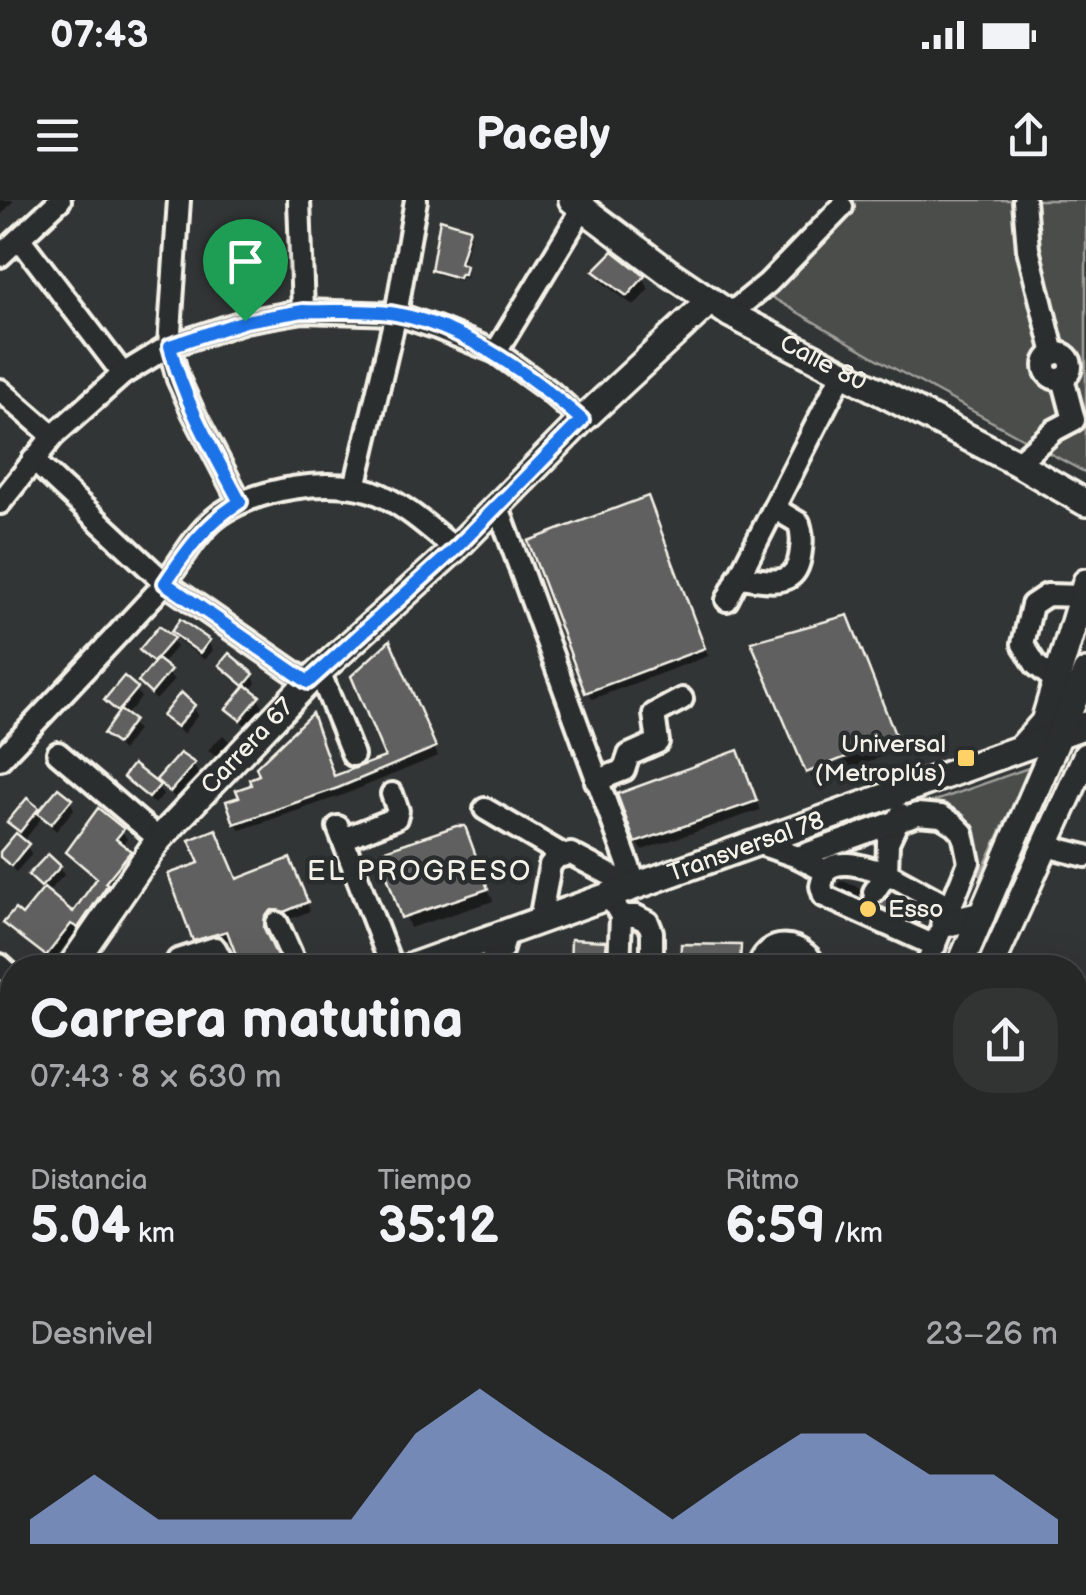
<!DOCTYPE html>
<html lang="es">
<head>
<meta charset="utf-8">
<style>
  body { margin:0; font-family:"Balsamiq Sans",sans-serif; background:#323434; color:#f1f3f6; height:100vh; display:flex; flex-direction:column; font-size:38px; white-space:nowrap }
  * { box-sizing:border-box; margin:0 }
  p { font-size:32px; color:#a4a6a8 }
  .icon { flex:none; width:55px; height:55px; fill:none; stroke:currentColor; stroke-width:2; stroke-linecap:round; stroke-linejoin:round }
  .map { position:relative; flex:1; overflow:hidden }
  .side { position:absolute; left:0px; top:755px; width:1088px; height:640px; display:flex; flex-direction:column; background:#262828; border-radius:40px 40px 0 0; box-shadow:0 10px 40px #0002,0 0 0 2px #424445 }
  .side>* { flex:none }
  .pin { position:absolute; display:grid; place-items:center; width:85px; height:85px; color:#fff; margin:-102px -42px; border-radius:50% 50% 50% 0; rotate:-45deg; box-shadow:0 0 10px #0007 }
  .pin .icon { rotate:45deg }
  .round { display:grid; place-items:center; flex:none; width:105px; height:105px; border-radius:40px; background:#323434 }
  .overview { display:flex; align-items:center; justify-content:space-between; height:170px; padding:0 30px }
  h1 { font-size:55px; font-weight:700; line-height:75px }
  .figures { display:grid; grid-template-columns:repeat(3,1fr); gap:15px; height:170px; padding:10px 30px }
  .figures div { display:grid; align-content:center }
  .figures b { font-size:50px; font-weight:700 }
  .figures small { font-size:28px; font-weight:400 }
  .figures p { font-size:28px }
  .chart { height:280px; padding:20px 30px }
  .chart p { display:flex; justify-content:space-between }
  .chart svg { width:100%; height:180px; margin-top:10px; fill:#95b2f1; opacity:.7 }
  .status { display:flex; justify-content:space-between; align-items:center; height:70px; padding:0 50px; background:#262828; direction:ltr }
  .status svg { height:28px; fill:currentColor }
  header { display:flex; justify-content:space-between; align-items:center; height:130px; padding:0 30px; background:#262828; font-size:45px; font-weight:700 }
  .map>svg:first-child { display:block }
  .green { fill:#4b4d4c; stroke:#a09f9a; stroke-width:2.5 }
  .shadow { fill:#0007 }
  .building { fill:#5f605f; stroke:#f4f1e8; stroke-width:2.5 }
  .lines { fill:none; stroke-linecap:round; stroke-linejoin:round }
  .minor-tunnel { stroke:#4f5150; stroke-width:20; stroke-dasharray:20 10; stroke-linecap:butt }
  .minor-casing { stroke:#f4f1e8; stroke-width:28 }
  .major-casing { stroke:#f4f1e8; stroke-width:32 }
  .minor { stroke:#2a2d2e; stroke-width:20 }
  .major { stroke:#2a2d2e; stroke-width:25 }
  .route-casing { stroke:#fff; stroke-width:20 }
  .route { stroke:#1a73e8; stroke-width:12 }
  .poi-dot { fill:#ffd166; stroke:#2a2d2e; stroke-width:4 }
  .labels { text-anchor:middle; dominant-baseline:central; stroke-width:9; stroke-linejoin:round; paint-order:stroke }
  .street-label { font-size:25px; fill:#f4f1e8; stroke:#2a2d2e }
  .poi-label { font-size:25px; fill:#f4f1e8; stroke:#2a2d2e; text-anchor:end }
  .neighbourhood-label { font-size:28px; letter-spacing:2.5px; fill:#f4f1e8; stroke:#2a2d2e }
</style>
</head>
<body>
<div class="status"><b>07:43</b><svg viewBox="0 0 49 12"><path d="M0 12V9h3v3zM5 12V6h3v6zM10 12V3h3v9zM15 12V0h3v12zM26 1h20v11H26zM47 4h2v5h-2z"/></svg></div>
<header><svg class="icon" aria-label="menu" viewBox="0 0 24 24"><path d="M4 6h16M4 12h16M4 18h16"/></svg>Pacely<svg class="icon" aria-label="share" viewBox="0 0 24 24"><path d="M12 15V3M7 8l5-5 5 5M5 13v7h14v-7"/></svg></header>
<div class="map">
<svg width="1086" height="1395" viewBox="0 0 1086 1395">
  <rect width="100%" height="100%" fill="#323535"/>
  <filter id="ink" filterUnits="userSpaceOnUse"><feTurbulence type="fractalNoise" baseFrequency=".01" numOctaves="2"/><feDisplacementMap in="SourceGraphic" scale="20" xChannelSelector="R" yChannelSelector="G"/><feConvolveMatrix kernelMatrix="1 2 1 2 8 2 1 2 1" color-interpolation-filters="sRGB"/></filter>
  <g filter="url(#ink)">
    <g class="green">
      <path d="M835,0H1086V273L888,165L761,91Z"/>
      <path d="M1031,567L980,675L975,673C987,627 956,622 921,606Z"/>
    </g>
    <g class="shadow">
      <path d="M0,0H14L0,16Z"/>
      <path d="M468,30L471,35L462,66L467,72L466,78H461V81L436,74L433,70Z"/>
      <path d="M596,72L643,78L649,89L634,106L602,82Z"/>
      <path d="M651,307L708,456L592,499L588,492Z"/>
      <path d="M174,432L208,442L213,450L205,460L178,440Z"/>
      <path d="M172,440L176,447L161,465L174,480L156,500L141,483L155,466L142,450Z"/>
      <path d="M394,451L438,556L343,595L240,630L236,623L242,598L262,576L334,578L388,559Z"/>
      <path d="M222,465L252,475L256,483L250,491L263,505L246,526L229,509L246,489Z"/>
      <path d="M136,490L141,498L125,516L137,530L122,551L106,535L120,516L107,500Z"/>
      <path d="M193,507L198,515L183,534L165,516Z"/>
      <path d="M223,535L230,542L216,557L208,550Z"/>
      <path d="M897,539L900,549L815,583L810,575Z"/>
      <path d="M742,561L760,610L642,650L637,642Z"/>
      <path d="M193,565L198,573L175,598L159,581Z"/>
      <path d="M126,577L158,587L163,595L155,604L130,585Z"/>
      <path d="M70,601L74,609L56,631L42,617L23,642L32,654L16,672L2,658L0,661V656L19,634L10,623L38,610L40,614Z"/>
      <path d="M464,628L493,701L410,728L382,654Z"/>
      <path d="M122,631L127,639L121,646L134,660L83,735L77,730L52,762L11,731L6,723L22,719L44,692L31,676L59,667L64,675L46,694L74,715L98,681L69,652Z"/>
      <path d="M293,669L310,711L290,719L277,717L269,724L267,738L280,768H243L232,738L200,748L195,740L237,682Z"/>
      <path d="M843,681L860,688L861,697L839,687V682Z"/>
      <path d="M605,743L609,751V768H533V760L572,762Z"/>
      <path d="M740,747L744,755V768H682Z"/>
      <path d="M334,1382L332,1395H319L324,1385L318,1382Z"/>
      <path d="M760,1382H786L779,1390L762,1386Z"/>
      <path d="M7,1384L20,1395H0Z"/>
      <path d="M803,1384L821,1388L820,1395H807Z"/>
    </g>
    <g class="building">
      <path d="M440,19L470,28L460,63L466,65L464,74H460L459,78L431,70Z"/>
      <path d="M613,51L645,76L627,96L593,71Z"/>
      <path d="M648,296L705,448L585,493L528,341Z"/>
      <path d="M848,415L896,537L806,573L751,442Z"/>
      <path d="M180,419L210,440L200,453L171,432Z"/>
      <path d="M159,426L174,438L153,462L139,450Z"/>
      <path d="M390,440L436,547L338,588L234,624L226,601L239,597L236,590L251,585L249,579L259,575L256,567L312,513L334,576L385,557L351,476Z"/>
      <path d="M229,453L254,474L244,486L219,465Z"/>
      <path d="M157,459L171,470L151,494L138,482Z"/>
      <path d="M124,476L138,488L118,512L104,500Z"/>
      <path d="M246,485L260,496L240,520L226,509Z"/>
      <path d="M181,492L195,505L177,527L162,516Z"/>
      <path d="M120,510L134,520L117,544L103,534Z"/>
      <path d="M738,550L757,601L635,643L617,594Z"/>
      <path d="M180,553L195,563L170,592L156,580Z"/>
      <path d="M133,564L160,585L149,598L123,577Z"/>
      <path d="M58,588L72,599L51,624L37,613Z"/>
      <path d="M27,598L39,608L20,632L7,622Z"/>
      <path d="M98,608L124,629L116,639L131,651L105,683L108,684L78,728L71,724L46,756L3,723L15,709L22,715L44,688L73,712L97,678L66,652Z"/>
      <path d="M456,626H465L488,689L401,718L379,652Z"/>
      <path d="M216,629L237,679L290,658L308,702L284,712L272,710L265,716L264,728L279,761L263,768H241L227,731L193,741L168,674L199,663L189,640Z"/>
      <path d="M16,633L29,644L11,666L0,657V652Z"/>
      <path d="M48,654L61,666L41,687L28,675Z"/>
      <path d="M887,697L924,713L919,724L877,705Z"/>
      <path d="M571,739L606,741L605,768H570Z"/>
      <path d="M681,744L741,745L740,768H680Z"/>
      <path d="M364,1382H442L443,1395H335Z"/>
    </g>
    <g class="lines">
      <path class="minor-tunnel" d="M0,1390L3,1395"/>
      <defs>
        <g id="minor">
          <path d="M179,0L169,146L178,179L193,212L240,302"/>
          <path d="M299,0L303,111"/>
          <path d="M1024,0L1028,49L1054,154"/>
          <path d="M20,39L123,174"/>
          <path d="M0,56L60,0"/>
          <path d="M730,114L768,83L842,7"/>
          <path d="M496,152L583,8"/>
          <circle cx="1058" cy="166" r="13"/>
          <path d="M0,190L53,236"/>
          <path d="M33,260L165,383L308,482"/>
          <path d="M1017,263L1055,230L1074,220L1063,178"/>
          <path d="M355,287L396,114L416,0"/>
          <path d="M0,303L53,236L123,174L169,146L245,121L303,111L396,114L437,128L496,152L548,190L582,220"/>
          <path d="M498,307L636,686"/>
          <path d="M738,377C766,379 794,391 800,357C802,344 803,336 799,323L774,308"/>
          <path d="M727,400L843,172"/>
          <path d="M319,471L353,555"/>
          <path d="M1056,481L1036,465L1023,444L1032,405L1047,395L1082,396"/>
          <path d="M58,553L159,639"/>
          <path d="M0,559C53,504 105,448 157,392C178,369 190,340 213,320C249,288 338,274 381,295C408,308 432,330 455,349"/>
          <path d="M596,581L624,570L629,555L658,542L654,514L682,499"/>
          <path d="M485,609L563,655"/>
          <path d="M901,614L888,642L887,673L951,708"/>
          <path d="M338,627L392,768"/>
          <path d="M343,639L396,618L398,611L392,594"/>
          <path d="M757,643L798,657L917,614L941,616L954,624L963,633L969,662L925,768"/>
          <path d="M1046,646L1086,656"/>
          <path d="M798,657L825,671L821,686L824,696L935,746"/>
          <path d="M825,671C841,656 868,669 887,673L874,692"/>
          <path d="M609,695L621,716L619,768"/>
          <path d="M621,716H636L648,722L652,732V768"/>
          <path d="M540,720L550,665L557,657L571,654L633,687"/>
          <path d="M277,723L297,768"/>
          <path d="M0,765L12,776"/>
          <path d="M175,768L178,760L215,748L226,768"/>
          <path d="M484,768L502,749L506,733"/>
          <path d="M758,768C766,741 792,739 810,758V768"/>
          <path d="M1075,821L1086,824"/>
          <path d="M1075,887L1086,844"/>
          <path d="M1075,992L1086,994"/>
          <path d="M1075,1165L1086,1167"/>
          <path d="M1075,1265L1086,1267"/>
          <path d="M964,1382L1015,1395"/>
          <path d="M282,1395L307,1385"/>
          <path d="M487,1395L489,1390L536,1389"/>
          <path d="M740,1395L745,1382"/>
          <path d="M791,1395L792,1393"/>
          <path d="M864,1395L869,1382"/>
        </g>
        <g id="major">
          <path id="s1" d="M572,0L668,72L730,114L1017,263L1086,303"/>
          <path d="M1022,547L1044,522L1086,382"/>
          <path d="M944,724L982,715"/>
          <path d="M926,767V768"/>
          <path id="s2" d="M70,768L159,639L308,482L455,349L582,220L710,101"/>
          <path id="s3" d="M407,768L1086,525"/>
          <path d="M959,768L1086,472"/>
          <path d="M990,768L1086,556"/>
          <path d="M0,870L12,852"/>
          <path d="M0,907L12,902"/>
          <path d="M686,1395L691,1382"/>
          <path d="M719,1395L724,1382"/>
          <path d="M1084,1395L1086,1384"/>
        </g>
      </defs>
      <use href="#minor" class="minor-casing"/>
      <use href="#major" class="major-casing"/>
      <use href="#minor" class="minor"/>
      <use href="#major" class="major"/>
    </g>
  </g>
  <g class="lines" filter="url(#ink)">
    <defs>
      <path id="route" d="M303,111C333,112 366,109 396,114C464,126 531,175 582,220L455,349L308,482L165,383C187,350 206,323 240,302C213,251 184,202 170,146L245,121Z"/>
    </defs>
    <use href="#route" class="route-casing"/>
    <use href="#route" class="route"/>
  </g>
  <g class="poi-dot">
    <rect x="956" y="548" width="20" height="20" rx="5"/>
    <circle cx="868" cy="709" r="10"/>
  </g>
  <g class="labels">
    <g class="street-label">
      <text stroke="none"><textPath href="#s1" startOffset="300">Calle 80</textPath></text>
      <text stroke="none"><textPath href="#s2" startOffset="285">Carrera 67</textPath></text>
      <text stroke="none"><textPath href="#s3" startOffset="360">Transversal 78</textPath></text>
    </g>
    <g class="poi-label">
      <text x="946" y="544">Universal<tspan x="946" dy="29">(Metroplús)</tspan></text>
      <text x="888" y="709" text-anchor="start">Esso</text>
    </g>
    <g class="neighbourhood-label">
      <text x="420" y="671">EL PROGRESO</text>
    </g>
  </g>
</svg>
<div class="pin" style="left:245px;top:121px;background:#1e9e55"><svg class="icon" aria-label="arrive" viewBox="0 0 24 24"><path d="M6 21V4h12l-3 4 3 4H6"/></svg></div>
<section class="side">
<div class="overview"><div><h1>Carrera matutina</h1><p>07:43 · 8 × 630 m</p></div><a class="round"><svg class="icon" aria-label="share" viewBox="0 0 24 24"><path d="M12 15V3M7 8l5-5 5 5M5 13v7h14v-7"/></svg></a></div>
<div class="figures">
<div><p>Distancia</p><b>5.04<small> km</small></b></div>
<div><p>Tiempo</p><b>35:12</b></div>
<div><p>Ritmo</p><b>6:59<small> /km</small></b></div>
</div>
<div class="chart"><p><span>Desnivel</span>23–26 m</p>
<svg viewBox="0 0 160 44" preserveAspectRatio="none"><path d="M0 44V38L10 27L20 38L30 38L40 38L50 38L60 17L70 6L80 17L90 27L100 38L110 27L120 17L130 17L140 27L150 27L160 38V44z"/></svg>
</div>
</section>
</div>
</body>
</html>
